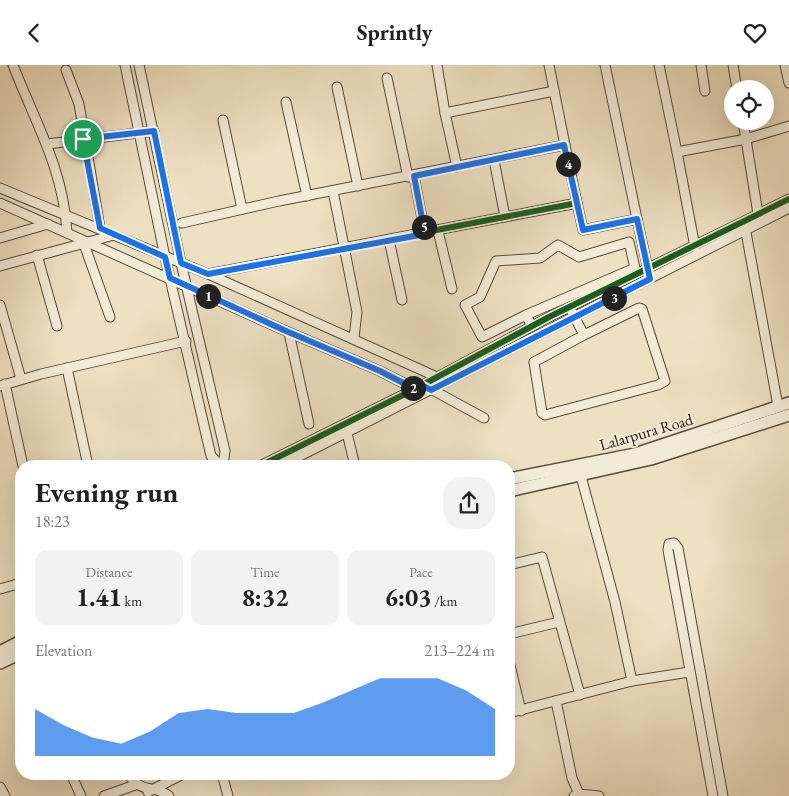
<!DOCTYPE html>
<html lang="en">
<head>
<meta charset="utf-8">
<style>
  body { margin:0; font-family:"EB Garamond",serif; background:#f2f2f2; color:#222; height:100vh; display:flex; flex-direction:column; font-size:19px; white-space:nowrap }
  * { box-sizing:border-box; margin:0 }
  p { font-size:16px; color:#767676 }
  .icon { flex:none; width:28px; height:28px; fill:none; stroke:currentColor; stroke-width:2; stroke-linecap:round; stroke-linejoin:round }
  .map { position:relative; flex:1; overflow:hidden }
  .details { position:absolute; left:15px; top:395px; width:500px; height:320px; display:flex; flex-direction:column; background:#fff; border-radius:20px; box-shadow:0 5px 20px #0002 }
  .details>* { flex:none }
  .fabs { position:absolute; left:724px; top:15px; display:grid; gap:10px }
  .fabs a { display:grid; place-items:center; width:50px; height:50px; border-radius:50%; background:#fff; box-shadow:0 5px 20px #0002; font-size:25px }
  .pin { position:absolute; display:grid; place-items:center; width:42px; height:42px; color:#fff; margin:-21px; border:2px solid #fff; border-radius:50%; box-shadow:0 1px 5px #0007 }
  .km { position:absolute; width:25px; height:25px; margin:-12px; border-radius:50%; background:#222; color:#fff; font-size:14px; line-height:25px; text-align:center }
  .round { display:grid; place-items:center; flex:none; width:52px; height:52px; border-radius:20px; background:#f2f2f2 }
  .overview { display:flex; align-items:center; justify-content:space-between; height:85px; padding:0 20px }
  h1 { font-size:28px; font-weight:700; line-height:38px }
  .stats { display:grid; grid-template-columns:repeat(3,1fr); gap:8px; height:85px; padding:5px 20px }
  .stats div { display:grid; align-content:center; border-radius:12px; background:#f2f2f2; text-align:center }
  .stats b { font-size:25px; font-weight:700 }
  .stats small { font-size:14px; font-weight:400 }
  .stats p { font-size:14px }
  .chart { height:140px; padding:10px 20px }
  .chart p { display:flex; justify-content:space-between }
  .chart svg { width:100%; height:90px; margin-top:5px; fill:#1a73e8; opacity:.7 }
  header { display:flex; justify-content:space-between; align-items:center; height:65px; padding:0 20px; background:#fff; font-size:22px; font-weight:700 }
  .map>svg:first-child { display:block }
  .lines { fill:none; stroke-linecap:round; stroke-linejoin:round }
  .minor-casing { stroke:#584a3c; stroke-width:11 }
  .tertiary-casing { stroke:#584a3c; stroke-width:14 }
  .minor { stroke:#f4ebd7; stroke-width:9 }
  .tertiary { stroke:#f4ebd7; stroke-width:11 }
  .cycleway-casing { stroke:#f4ebd7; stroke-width:9 }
  .cycleway { stroke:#1b5e20; stroke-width:6 }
  .route-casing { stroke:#fff; stroke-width:10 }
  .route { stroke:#1a73e8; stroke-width:6 }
  .labels { text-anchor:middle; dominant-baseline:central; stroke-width:4; stroke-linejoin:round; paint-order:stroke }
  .street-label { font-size:16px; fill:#261810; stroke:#f4ebd7 }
</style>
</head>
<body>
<header><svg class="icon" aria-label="back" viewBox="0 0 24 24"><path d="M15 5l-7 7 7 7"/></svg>Sprintly<svg class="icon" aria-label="heart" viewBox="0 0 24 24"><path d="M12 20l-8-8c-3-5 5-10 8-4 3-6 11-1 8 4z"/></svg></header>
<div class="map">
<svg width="789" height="731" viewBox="0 0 789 731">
  <rect width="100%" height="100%" fill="#eee0c2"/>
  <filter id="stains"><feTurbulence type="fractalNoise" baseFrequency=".004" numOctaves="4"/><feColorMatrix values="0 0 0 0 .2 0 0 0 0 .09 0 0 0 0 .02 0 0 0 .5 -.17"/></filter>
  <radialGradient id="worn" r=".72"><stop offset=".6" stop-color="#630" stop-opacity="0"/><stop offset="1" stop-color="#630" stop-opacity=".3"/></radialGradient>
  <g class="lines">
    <defs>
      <g id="minor">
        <path d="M13,0C35,57 64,105 67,168"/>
        <path d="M125,0L165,192L211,391L221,401"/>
        <path d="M139,0L181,198L225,386L223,401"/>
        <path d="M437,0L445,48"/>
        <path d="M549,0L565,80"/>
        <path d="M605,0L637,154"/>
        <path d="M659,0L677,87L746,74L789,61"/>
        <path d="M701,0L705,26"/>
        <path d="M733,0L737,24"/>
        <path d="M785,0L789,18"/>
        <path d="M66,5L79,39L100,163"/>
        <path d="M387,13L408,112"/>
        <path d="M337,22L358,121"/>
        <path d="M286,37L307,131"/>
        <path d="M223,55L242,144"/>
        <path d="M743,56L759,155"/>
        <path d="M47,79L154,66"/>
        <path d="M677,87L695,182"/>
        <path d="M494,95L505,152"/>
        <path d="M457,102L445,48L554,26"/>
        <path d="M414,111L425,169"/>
        <path d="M0,123L208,209L437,312"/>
        <path d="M333,126L357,247L354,273"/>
        <path d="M0,138L286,266L380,306L415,324"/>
        <path d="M182,158L279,136L565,80L577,138"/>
        <path d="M745,162L778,341"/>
        <path d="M438,166L452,224"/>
        <path d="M0,173L48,159"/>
        <path d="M389,175L402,235"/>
        <path d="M84,179L110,252"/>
        <path d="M37,190L57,261"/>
        <path d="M0,201L114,170"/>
        <path d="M208,209L577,138L583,165L637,154L649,209"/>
        <path d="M0,240L21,314"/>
        <path d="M572,247L584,270L639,243L642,244L665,316L658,320L545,350L542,348L534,297L584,270"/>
        <path d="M526,250L635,203L629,177L579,192L558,180L540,193L496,196L480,232L465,240L482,272L526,250L532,261"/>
        <path d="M289,268L309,359"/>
        <path d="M67,303L88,401"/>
        <path d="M5,319L23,401"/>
        <path d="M0,321L41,309L186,276"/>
        <path d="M429,323L484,353"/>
        <path d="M346,364L355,401"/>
        <path d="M260,401L415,324L549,252L789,134"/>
        <path d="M280,401L789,143"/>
        <path d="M509,500L542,492L580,630"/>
        <path d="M0,524L21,518"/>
        <path d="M509,569L559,557"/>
        <path d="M509,596L521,646"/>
        <path d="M632,616L689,607"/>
        <path d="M556,636L572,713L579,729L574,731"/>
        <path d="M509,648L632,616L615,537L579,404"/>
        <path d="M71,709L81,731"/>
        <path d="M128,709C144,731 153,718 169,731"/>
        <path d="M222,709L228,731"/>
        <path d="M0,722L5,731"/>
        <path d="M148,727L183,709"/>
        <path d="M579,729L599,731"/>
        <path d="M104,731L135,720"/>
        <path d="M713,731L668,485L669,479L674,478L678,483L723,731"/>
      </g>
      <g id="tertiary">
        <path d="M509,414L635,389L789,338"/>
        <path d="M509,426L651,394L789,350"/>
        <path d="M0,587L21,576"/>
        <path d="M0,598L21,588"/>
      </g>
    </defs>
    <use href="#minor" class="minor-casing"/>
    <use href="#tertiary" class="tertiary-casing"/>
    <use href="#minor" class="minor"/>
    <use href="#tertiary" class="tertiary"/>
    <defs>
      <g id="cycleway">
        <path d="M208,209L577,138L583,165L637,154L650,214"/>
        <path d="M260,401L415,324L549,252L789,134"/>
      </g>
    </defs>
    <use href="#cycleway" class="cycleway-casing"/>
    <use href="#cycleway" class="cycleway"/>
  </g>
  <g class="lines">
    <defs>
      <path id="route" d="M154,66L181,198L208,209L425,169L414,111L564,80L583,165L637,154L650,214L431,325L422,320L415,324L380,306L286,266L170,213L165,192L100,163L83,74Z"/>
    </defs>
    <use href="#route" class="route-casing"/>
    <use href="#route" class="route"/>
  </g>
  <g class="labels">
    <g class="street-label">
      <text transform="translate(646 367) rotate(-16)">Lalarpura Road</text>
    </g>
  </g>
  <rect width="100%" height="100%" filter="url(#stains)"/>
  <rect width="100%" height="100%" fill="url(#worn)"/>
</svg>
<div class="fabs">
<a><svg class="icon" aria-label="locate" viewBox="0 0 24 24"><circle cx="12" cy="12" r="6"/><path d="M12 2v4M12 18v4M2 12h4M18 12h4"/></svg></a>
</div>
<div class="pin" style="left:83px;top:74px;background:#1e9e55"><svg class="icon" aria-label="arrive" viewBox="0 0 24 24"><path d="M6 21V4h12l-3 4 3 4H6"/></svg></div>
<b class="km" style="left:208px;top:231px">1</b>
<b class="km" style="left:413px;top:323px">2</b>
<b class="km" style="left:614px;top:233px">3</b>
<b class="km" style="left:568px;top:99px">4</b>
<b class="km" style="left:424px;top:162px">5</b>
<section class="details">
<div class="overview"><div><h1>Evening run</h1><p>18:23</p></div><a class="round"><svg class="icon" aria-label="share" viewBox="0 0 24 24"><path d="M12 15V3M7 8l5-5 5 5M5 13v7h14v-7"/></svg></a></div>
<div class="stats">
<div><p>Distance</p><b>1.41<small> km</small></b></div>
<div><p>Time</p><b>8:32</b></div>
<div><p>Pace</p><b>6:03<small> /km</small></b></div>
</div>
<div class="chart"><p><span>Elevation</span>213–224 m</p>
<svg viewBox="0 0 160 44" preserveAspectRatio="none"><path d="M0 44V21L10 29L20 35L30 38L40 32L50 23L60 21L70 23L80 23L90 23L100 18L110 12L120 6L130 6L140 6L150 12L160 21V44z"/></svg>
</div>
</section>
</div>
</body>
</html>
